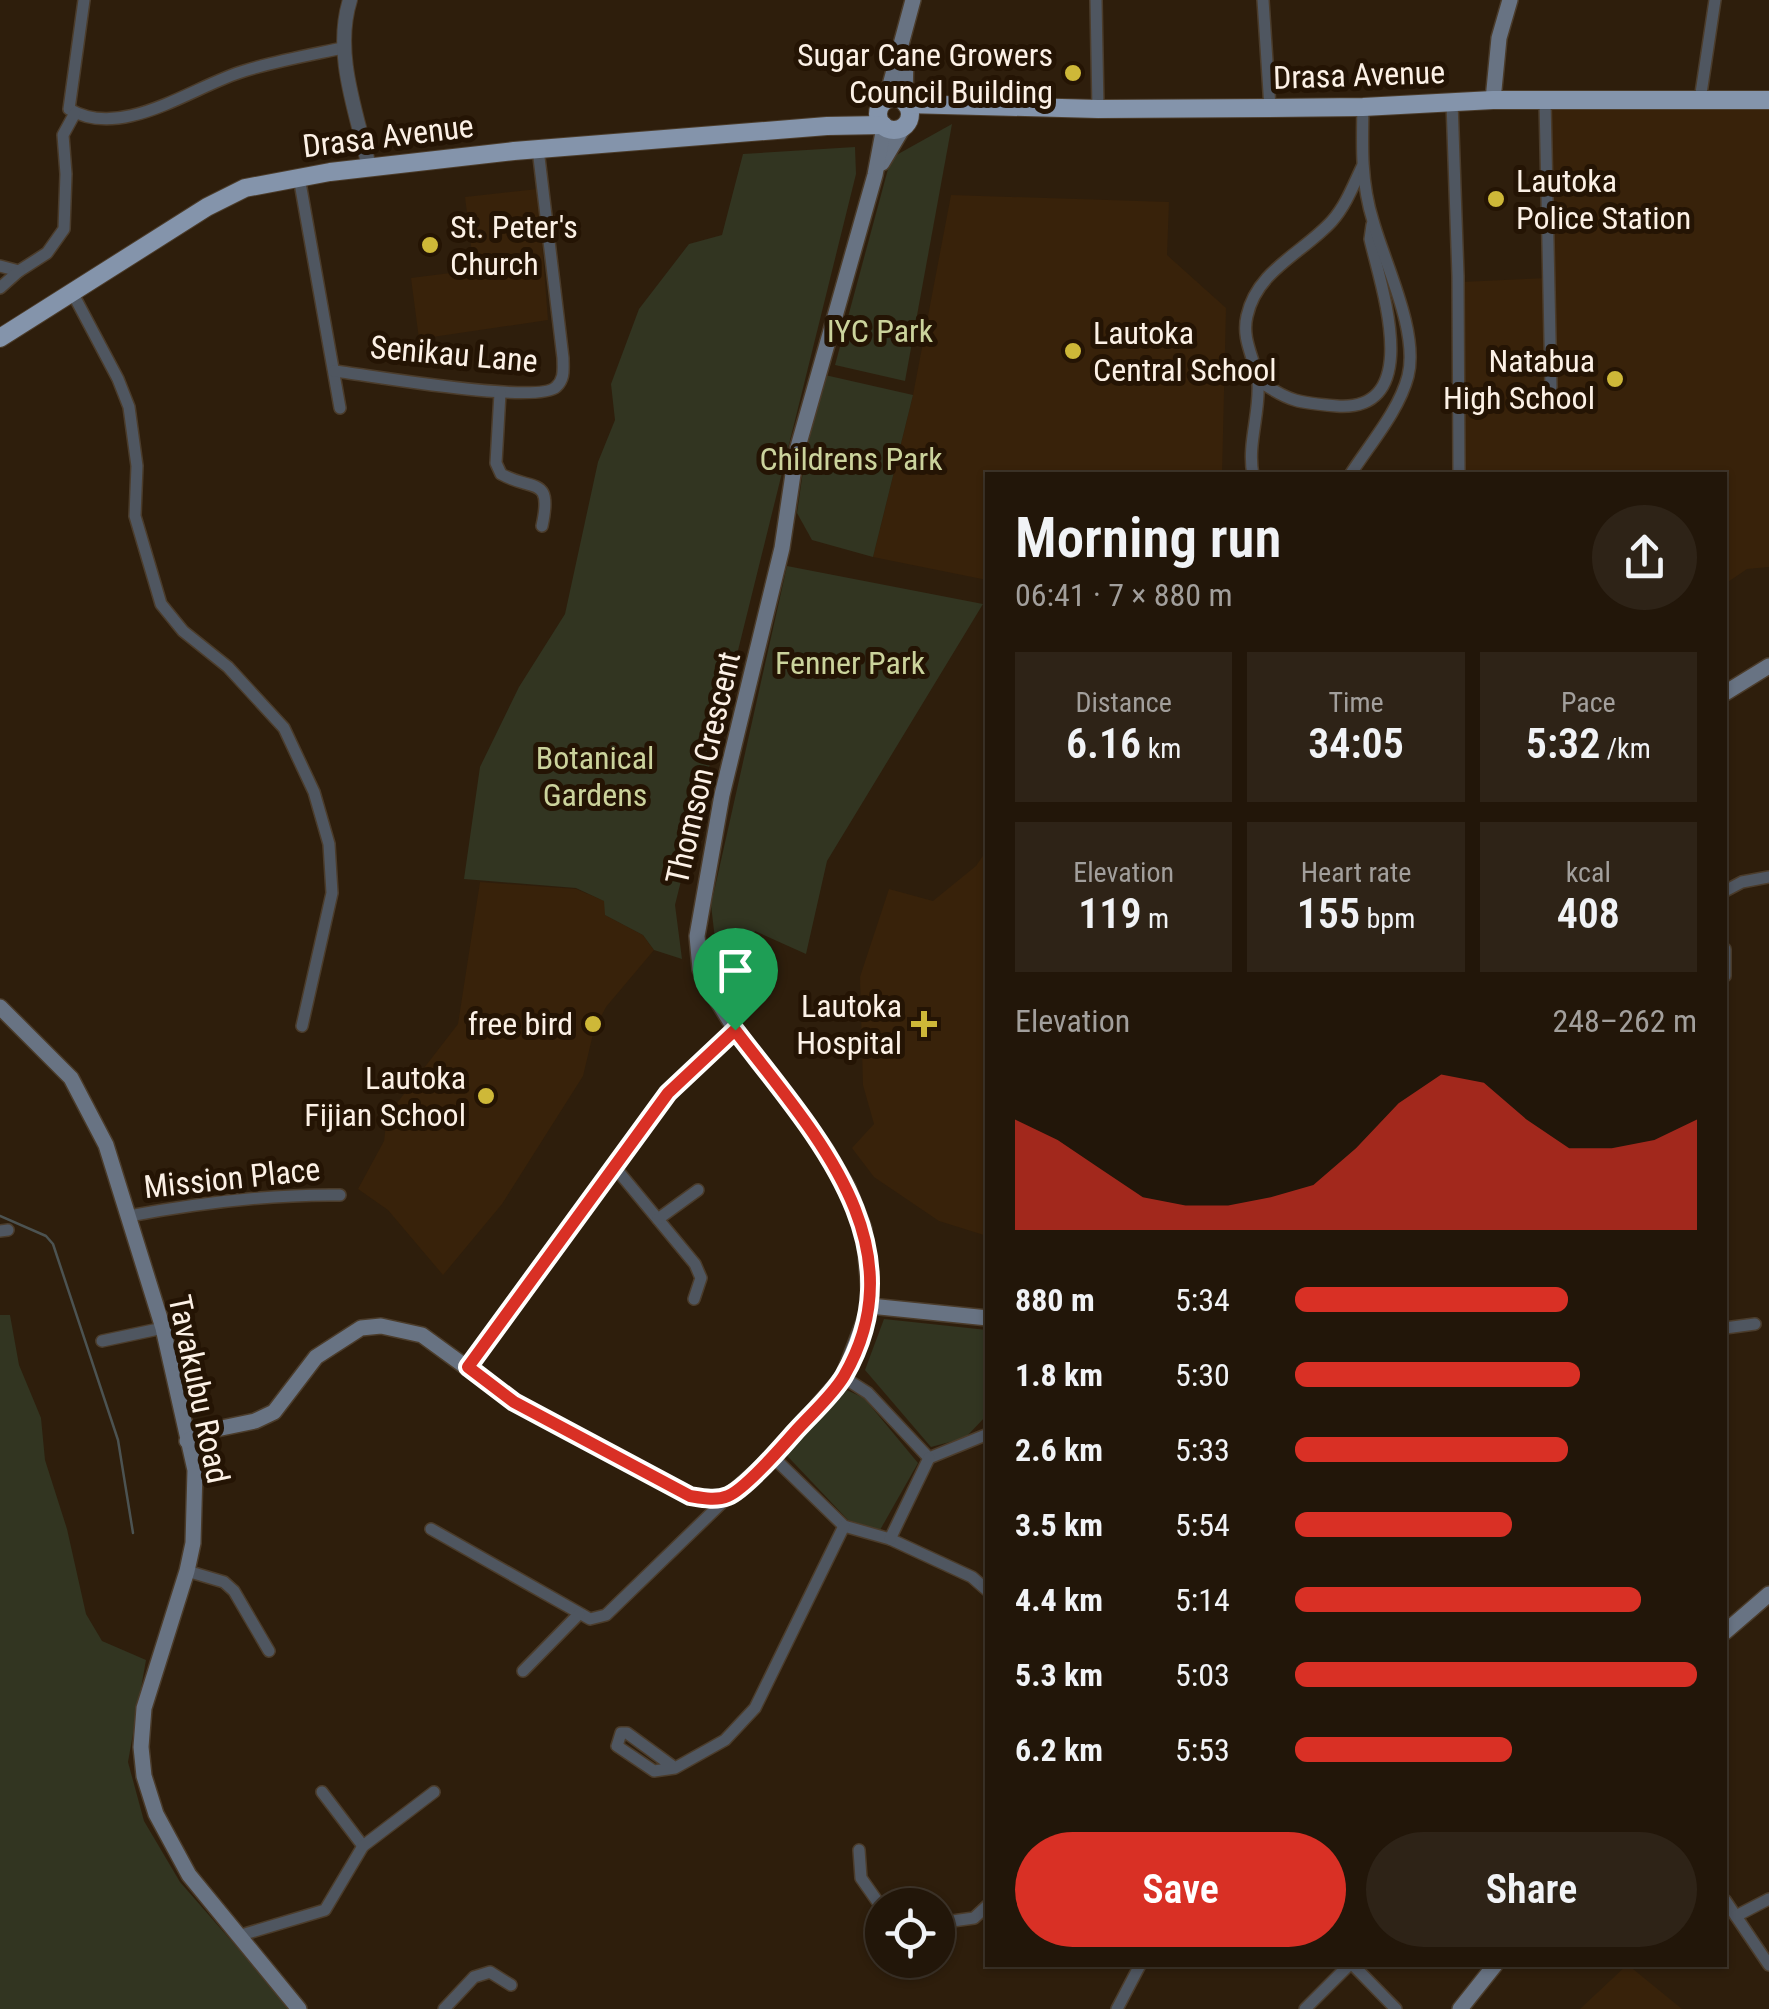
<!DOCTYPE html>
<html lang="en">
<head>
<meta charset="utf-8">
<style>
  body { margin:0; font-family:"Roboto Condensed",sans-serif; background:#2e2317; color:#f1f3f6; height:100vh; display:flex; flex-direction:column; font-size:38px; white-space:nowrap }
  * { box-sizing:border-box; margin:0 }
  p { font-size:32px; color:#a29f9c }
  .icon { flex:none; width:55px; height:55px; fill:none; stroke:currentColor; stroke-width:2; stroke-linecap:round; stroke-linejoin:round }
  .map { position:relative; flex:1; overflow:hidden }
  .drawer { position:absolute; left:985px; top:472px; width:742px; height:1495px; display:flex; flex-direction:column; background:#221609; border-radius:0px; box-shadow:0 2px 8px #0004,0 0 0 2px #3f352a }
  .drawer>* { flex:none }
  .buttons { position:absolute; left:865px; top:1888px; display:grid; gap:20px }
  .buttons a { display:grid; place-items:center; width:90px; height:90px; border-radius:50%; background:#221609; box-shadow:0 2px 8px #0004,0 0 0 2px #3f352a; font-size:50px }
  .pin { position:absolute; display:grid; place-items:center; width:85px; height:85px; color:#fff; margin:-102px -42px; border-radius:50% 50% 50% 0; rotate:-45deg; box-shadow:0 0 10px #0007 }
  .pin .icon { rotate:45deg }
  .round { display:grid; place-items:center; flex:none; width:105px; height:105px; border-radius:52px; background:#2e2317 }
  .summary { display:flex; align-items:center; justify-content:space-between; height:170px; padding:0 30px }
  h1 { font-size:55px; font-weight:600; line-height:75px }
  .metrics { display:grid; grid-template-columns:repeat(3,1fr); gap:15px; height:170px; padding:10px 30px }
  .metrics div { display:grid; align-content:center; border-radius:0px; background:#2e2317; text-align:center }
  .metrics b { font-size:42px; font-weight:600 }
  .metrics small { font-size:28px; font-weight:400 }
  .metrics p { font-size:28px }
  .chart { height:280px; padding:20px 30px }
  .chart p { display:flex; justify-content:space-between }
  .chart svg { width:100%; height:180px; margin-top:10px; fill:#d93025; opacity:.7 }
  .cta { display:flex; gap:20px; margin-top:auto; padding:20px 30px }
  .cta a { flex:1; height:115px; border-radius:60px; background:#d93025; color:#fff; font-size:40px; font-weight:600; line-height:115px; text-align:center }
  .cta a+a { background:#2e2317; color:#f1f3f6 }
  ul { padding:0 30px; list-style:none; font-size:32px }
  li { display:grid; grid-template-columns:160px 120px 1fr; align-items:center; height:75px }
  li i { height:25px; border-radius:12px; background:#d93025 }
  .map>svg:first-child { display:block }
  .built { fill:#38220a }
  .green { fill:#323521 }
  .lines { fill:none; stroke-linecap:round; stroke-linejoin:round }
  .stream { stroke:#4c5352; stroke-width:2.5 }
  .minor-casing { stroke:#4b3c2b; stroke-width:14 }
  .tertiary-casing { stroke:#4b3c2b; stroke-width:16 }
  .secondary-casing { stroke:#4b3c2b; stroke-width:18 }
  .trunk-casing { stroke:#4b3c2b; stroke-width:20 }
  .minor { stroke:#4f5660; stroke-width:11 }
  .tertiary { stroke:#4f5660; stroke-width:14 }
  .secondary { stroke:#687383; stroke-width:15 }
  .trunk { stroke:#8494ab; stroke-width:18 }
  .route-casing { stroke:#fff; stroke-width:20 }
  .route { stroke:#d93025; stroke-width:12 }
  .poi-dot { fill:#ceb838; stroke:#241404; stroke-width:4 }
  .labels { text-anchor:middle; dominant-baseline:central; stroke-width:10; stroke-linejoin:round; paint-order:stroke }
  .poi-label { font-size:32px; fill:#fcf1e6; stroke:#241404; text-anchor:end }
  .street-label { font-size:32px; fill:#fcf1e6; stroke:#241404 }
  .park-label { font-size:32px; fill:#cbd39c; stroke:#241404 }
</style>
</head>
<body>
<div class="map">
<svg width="1769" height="2009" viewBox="0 0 1769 2009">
  <rect width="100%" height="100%" fill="#2e1e0c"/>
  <g class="built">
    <path d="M1550,102L1769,105V567L1747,569L1725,584V475H1461V282L1548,278Z"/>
    <path d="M538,189L548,320L419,339L411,278L474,270L465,197Z"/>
    <path d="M951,195L1169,202L1167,255L1226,308L1222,475H988L987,580L873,557L913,395Z"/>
    <path d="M987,850V1236L939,1221L874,1177L852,1148L874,1124L863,1085L860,977L889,889L933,901L976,866Z"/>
    <path d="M480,882L576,889L605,901V915L643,935L654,950L606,1007L594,1030L583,1076L502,1204L443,1275L388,1210L358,1189L384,1141L387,1116L458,1024Z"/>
    <path d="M1627,1965H1628L1682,2009H1580Z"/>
  </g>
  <g class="green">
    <path d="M952,124L905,381L835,365L891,158Z"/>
    <path d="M855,147L856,174L675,905L682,959L654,950L643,935L605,915L604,901L576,888L464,879L480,767L519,687L565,614L598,462L615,420L611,384L639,309L689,244L722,235L743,154Z"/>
    <path d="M825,375L913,395L873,557L812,540L797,513L805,457Z"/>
    <path d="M787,566L983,604L827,861L806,954L755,931L735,967L718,965L711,905Z"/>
    <path d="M0,1315H10L19,1365L41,1418L45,1460L67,1529L86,1614L102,1641L146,1660L128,1762L144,1821L180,1882L291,2009H0Z"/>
    <path d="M884,1319L987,1330V1415L965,1438L931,1447L865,1370Z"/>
    <path d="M836,1385L864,1398L918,1463L880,1530L848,1520L775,1443Z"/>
  </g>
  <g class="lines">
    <path class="stream" d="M0,1216L46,1236L53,1244L118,1440L133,1533"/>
    <defs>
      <g id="minor">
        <path d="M84,0L69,109C122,141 193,86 244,71C276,61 310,55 343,48"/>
        <path d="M1096,0L1098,109"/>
        <path d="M1263,0L1270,108"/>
        <path d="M1700,100L1715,0"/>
        <path d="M1545,101L1551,387"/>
        <path d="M1452,102L1458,276L1459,475"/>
        <path d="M299,177L340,408"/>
        <path d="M0,266L19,271L47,253L64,229L66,174L63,135L75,113"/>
        <path d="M0,288L19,271"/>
        <path d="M72,292L118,379L129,407L137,466L135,516L161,604L183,631L228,667L284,728L314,792L329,844L332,893L302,1026"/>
        <path d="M334,371C369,375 537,405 556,387C565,379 563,369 563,358L538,149"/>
        <path d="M1258,380C1289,402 1300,403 1337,406C1426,412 1380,284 1370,239L1372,225"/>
        <path d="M500,393L496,463L501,474C533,492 553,475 542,526"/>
        <path d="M1253,475C1247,444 1260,414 1258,383C1256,360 1241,341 1247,316C1257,270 1303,253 1332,221C1346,205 1353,186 1362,167"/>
        <path d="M1350,475C1369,445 1399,411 1408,376C1419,332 1385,264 1373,221C1361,183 1362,146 1363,107"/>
        <path d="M1725,891L1742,882L1769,877"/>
        <path d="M1725,949V976"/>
        <path d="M613,1165L695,1264L701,1278L694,1299"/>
        <path d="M129,1216C199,1203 268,1194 340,1195"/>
        <path d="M658,1219L698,1190"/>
        <path d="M0,1231L8,1230"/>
        <path d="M1725,1328L1755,1324"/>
        <path d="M102,1341L163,1328"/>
        <path d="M468,1367L668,1093L686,1073L735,1029"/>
        <path d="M843,1377L868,1393L929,1458"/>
        <path d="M773,1457L844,1526L890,1539L972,1577L988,1591"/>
        <path d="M929,1458L988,1434"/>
        <path d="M431,1529L590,1619L606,1615L729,1496"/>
        <path d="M890,1539L929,1458"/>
        <path d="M187,1571L224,1582L234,1591L269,1651"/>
        <path d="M523,1671L579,1614"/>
        <path d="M675,1768L627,1733H621L617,1746L654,1771L675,1768L725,1740L755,1708L844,1526"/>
        <path d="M322,1792L363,1846"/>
        <path d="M859,1850L861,1878L882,1908"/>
        <path d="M1725,1900L1769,1965"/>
        <path d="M1736,1916L1769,1899"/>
        <path d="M938,1923L974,1918L988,1905"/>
        <path d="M238,1936L325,1910L363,1846L434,1792"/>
        <path d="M1353,1965L1396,2009"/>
        <path d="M444,2009L474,1977L490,1972L511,1985"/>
        <path d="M1117,2009L1140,1965"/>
        <path d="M1305,2009L1349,1965"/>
      </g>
      <path id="tertiary" d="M350,0C333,54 357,113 369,167"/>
      <g id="secondary">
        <path d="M886,100L913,0"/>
        <path d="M1493,100L1499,38L1510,0"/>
        <path d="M905,102L906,52"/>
        <path d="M882,163L904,126"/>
        <path d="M1725,693L1769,666"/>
        <path d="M0,1007L71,1078L106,1145L163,1328L195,1470L193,1543L187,1571L144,1708L141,1747L144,1776L156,1814L189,1875L299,2009"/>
        <path d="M870,1306L988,1318"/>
        <path d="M187,1441L212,1430L255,1421L274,1412L316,1357L361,1328L381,1326L422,1335L514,1402L690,1496L710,1499L729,1496L773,1457L843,1377L870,1306L864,1229L848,1188L826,1150L735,1029L710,989L700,969L697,936L722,795L782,548L796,454L875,175L884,127"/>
        <path d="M1725,1632L1769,1594"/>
        <path d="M1460,2009L1495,1965"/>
      </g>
      <g id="trunk">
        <circle cx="894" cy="114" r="16"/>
        <path d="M906,104L1098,109L1270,108L1363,107L1493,100H1769"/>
        <path d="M0,338L207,207L245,188L330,172L514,151L827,126L883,125"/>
      </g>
    </defs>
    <use href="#minor" class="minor-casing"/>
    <use href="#tertiary" class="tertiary-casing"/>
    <use href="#secondary" class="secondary-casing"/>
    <use href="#trunk" class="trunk-casing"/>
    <use href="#minor" class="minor"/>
    <use href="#tertiary" class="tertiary"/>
    <use href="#secondary" class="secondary"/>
    <use href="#trunk" class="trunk"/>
  </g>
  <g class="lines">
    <defs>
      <path id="route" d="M735,1030C811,1130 921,1243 844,1376C832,1396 810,1415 794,1433C780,1449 745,1489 728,1496C716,1501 702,1498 690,1496L514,1402L468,1367L668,1093Z"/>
    </defs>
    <use href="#route" class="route-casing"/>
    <use href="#route" class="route"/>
  </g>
  <g class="poi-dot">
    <circle cx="1073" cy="73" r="10"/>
    <circle cx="1496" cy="199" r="10"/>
    <circle cx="430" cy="245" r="10"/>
    <circle cx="1073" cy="351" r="10"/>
    <circle cx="1615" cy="379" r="10"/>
    <circle cx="593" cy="1024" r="10"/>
    <path d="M919 1009h10v10h10v10h-10v10h-10v-10h-10v-10h10z"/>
    <circle cx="486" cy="1096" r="10"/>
  </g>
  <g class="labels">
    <g class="poi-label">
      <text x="1053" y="55">Sugar Cane Growers<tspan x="1053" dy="37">Council Building</tspan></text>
      <text x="1516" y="181" text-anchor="start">Lautoka<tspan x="1516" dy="37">Police Station</tspan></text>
      <text x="450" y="227" text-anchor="start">St. Peter's<tspan x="450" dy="37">Church</tspan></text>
      <text x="1093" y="333" text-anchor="start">Lautoka<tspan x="1093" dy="37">Central School</tspan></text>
      <text x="1595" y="361">Natabua<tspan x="1595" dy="37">High School</tspan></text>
      <text x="902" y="1006">Lautoka<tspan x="902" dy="37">Hospital</tspan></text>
      <text x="573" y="1024">free bird</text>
      <text x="466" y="1078">Lautoka<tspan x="466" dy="37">Fijian School</tspan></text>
    </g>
    <g class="street-label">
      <text transform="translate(1359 75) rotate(-2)">Drasa Avenue</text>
      <text transform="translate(388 136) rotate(-7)">Drasa Avenue</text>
      <text transform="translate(454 354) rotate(5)">Senikau Lane</text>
      <text transform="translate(703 768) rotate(-77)">Thomson Crescent</text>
      <text transform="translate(232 1178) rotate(-6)">Mission Place</text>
      <text transform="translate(199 1389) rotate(78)">Tavakubu Road</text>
    </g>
    <g class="park-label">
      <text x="880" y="331">IYC Park</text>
      <text x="851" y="459">Childrens Park</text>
      <text x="850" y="663">Fenner Park</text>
      <text x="595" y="758">Botanical<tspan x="595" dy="37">Gardens</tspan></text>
    </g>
  </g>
</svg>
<div class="buttons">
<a><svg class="icon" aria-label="locate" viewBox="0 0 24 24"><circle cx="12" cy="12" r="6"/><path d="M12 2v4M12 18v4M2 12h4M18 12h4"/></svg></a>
</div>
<div class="pin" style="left:735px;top:1030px;background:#1e9e55"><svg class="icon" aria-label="arrive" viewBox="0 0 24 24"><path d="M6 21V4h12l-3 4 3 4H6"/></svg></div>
<section class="drawer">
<div class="summary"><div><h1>Morning run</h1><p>06:41 · 7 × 880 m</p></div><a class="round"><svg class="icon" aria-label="share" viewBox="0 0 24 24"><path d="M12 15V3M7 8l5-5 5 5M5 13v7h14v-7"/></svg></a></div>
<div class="metrics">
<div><p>Distance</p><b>6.16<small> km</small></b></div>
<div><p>Time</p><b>34:05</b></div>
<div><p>Pace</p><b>5:32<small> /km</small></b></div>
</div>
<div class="metrics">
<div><p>Elevation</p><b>119<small> m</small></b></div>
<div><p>Heart rate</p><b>155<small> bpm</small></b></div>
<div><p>kcal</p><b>408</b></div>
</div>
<div class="chart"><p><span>Elevation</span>248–262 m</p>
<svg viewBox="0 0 160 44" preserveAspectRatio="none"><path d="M0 44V17L10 22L20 29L30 36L40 38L50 38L60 36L70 33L80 24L90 13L100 6L110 8L120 17L130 24L140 24L150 22L160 17V44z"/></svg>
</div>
<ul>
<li><b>880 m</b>5:34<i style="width:68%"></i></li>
<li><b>1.8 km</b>5:30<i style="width:71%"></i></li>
<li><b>2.6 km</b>5:33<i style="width:68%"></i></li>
<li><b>3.5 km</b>5:54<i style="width:54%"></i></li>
<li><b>4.4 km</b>5:14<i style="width:86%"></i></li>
<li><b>5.3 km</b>5:03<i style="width:100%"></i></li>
<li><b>6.2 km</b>5:53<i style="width:54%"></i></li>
</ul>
<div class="cta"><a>Save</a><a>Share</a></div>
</section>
</div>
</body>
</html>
